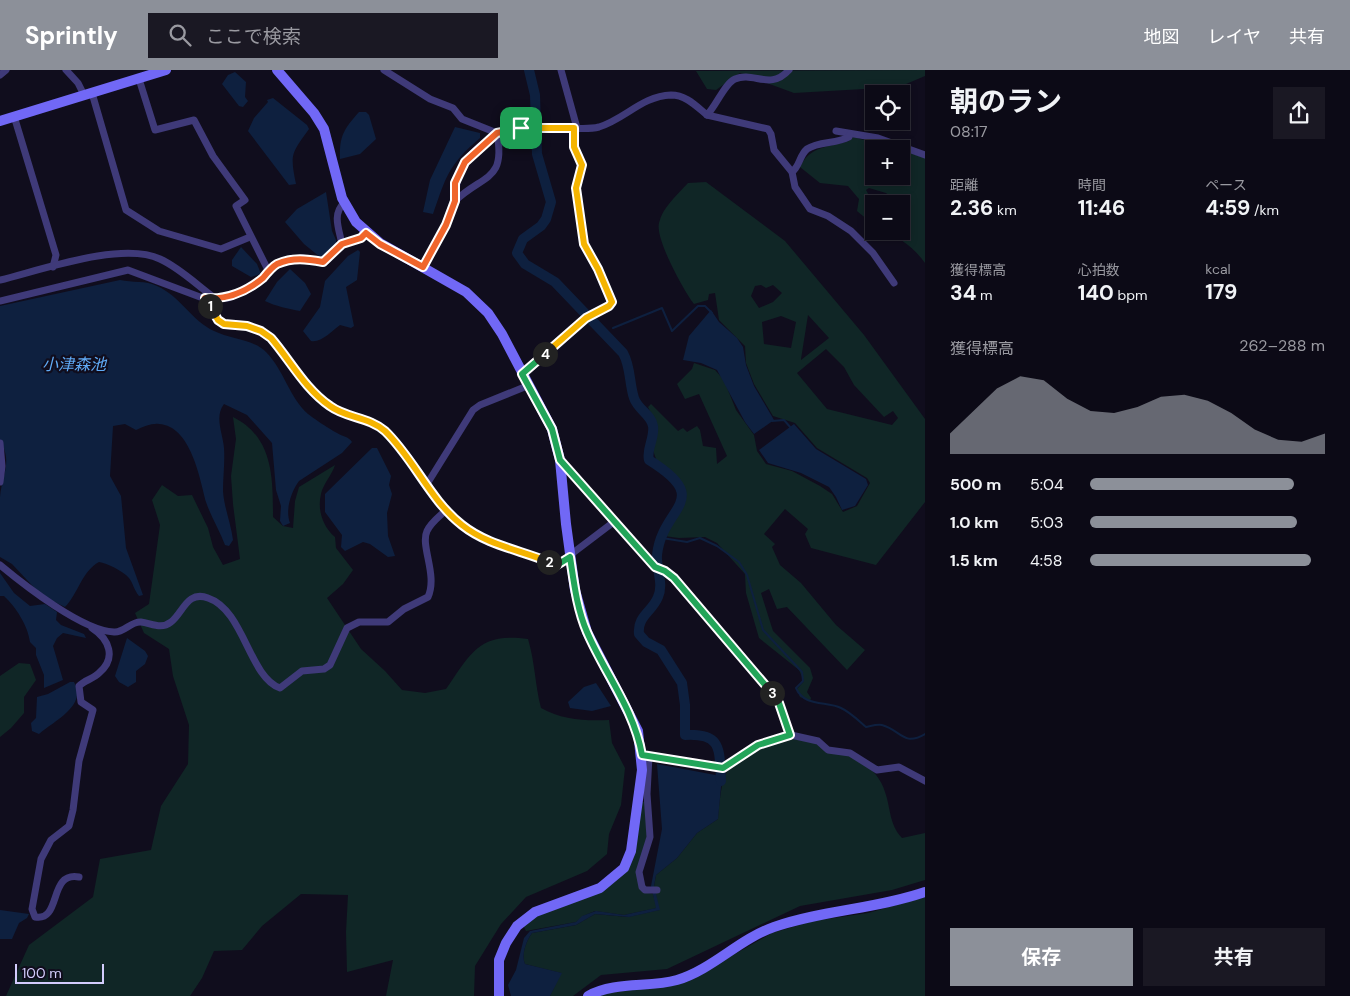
<!DOCTYPE html>
<html lang="ja">
<head>
<meta charset="utf-8">
<style>
  body { margin:0; font-family:"DM Sans","Noto Sans JP",sans-serif; background:#1a1823; color:#f1f3f6; height:100vh; display:flex; flex-direction:column; font-size:19px; white-space:nowrap }
  * { box-sizing:border-box; margin:0 }
  p { font-size:16px; color:#9a9aa1 }
  .icon { flex:none; width:28px; height:28px; fill:none; stroke:currentColor; stroke-width:2; stroke-linecap:round; stroke-linejoin:round }
  .map { position:relative; flex:1; overflow:hidden }
  .side { display:flex; flex-direction:column; background:#0c0a16; width:425px }
  .side>* { flex:none }
  .controls { position:absolute; left:865px; top:15px; display:grid; gap:10px }
  .controls a { display:grid; place-items:center; width:45px; height:45px; border-radius:0px; background:#0c0a16; box-shadow:0 2px 8px #0003,0 0 0 1px #2c2b35; font-size:25px }
  .scale { position:absolute; left:15px; bottom:12px; width:89px; box-sizing:border-box; padding-left:5px; border:2px solid #d3ccfc; border-top:0; font-size:14px; line-height:18px; white-space:nowrap; color:#d3ccfc; -webkit-text-stroke:4px #100d1d; paint-order:stroke }
  .pin { position:absolute; display:grid; place-items:center; width:42px; height:42px; color:#fff; margin:-21px; border-radius:10px; box-shadow:0 2px 8px #0006 }
  .km { position:absolute; width:25px; height:25px; margin:-12px; border-radius:50%; background:#222; color:#fff; font-size:14px; line-height:25px; text-align:center }
  .round { display:grid; place-items:center; flex:none; width:52px; height:52px; border-radius:0px; background:#1a1823 }
  .headline { display:flex; align-items:center; justify-content:space-between; height:85px; padding:0 25px }
  h1 { font-size:28px; font-weight:700; line-height:38px }
  .figures { display:grid; grid-template-columns:repeat(3,1fr); gap:8px; height:85px; padding:5px 25px }
  .figures div { display:grid; align-content:center }
  .figures b { font-size:21px; font-weight:700 }
  .figures small { font-size:14px; font-weight:400 }
  .figures p { font-size:14px }
  .chart { height:140px; padding:10px 25px }
  .chart p { display:flex; justify-content:space-between }
  .chart svg { width:100%; height:90px; margin-top:5px; fill:#8c9099; opacity:.7 }
  .action { display:flex; gap:10px; margin-top:auto; padding:10px 25px }
  .action a { flex:1; height:58px; border-radius:0px; background:#8c9099; color:#fff; font-size:20px; font-weight:700; line-height:58px; text-align:center }
  .action a+a { background:#1a1823; color:#f1f3f6 }
  ul { padding:0 25px; list-style:none; font-size:16px }
  li { display:grid; grid-template-columns:80px 60px 1fr; align-items:center; height:38px }
  li i { height:12px; border-radius:6px; background:#8c9099 }
  header { display:flex; align-items:center; gap:30px; box-sizing:border-box; height:70px; padding:0 25px; background:#8c9099; color:#fff }
  header strong { font-size:24px }
  nav { display:flex; gap:28px; margin-inline-start:auto; font-size:18px }
  .search { width:350px; height:45px; background:#1a1823; display:flex; align-items:center; gap:12px; box-sizing:border-box; padding:0 18px; border-radius:0px; color:#9a9aa1; font-size:19px }
  main { display:flex; flex:1; min-height:0 }
  .map>svg:first-child { display:block }
  .green { fill:#102626; fill-rule:evenodd }
  .water { fill:#0e203f }
  .lines { fill:none; stroke-linecap:round; stroke-linejoin:round }
  .stream { stroke:#0e203f; stroke-width:2 }
  .river { stroke:#0e203f; stroke-width:10 }
  .street { stroke:#3f3a79; stroke-width:7 }
  .secondary { stroke:#7168f6; stroke-width:10 }
  .split-1-casing { stroke:#fff; stroke-width:10 }
  .split-2-casing { stroke:#fff; stroke-width:10 }
  .split-3-casing { stroke:#fff; stroke-width:10 }
  .split-4-casing { stroke:#fff; stroke-width:10 }
  .split-5-casing { stroke:#fff; stroke-width:10 }
  .split-1 { stroke:#f0652b; stroke-width:6 }
  .split-2 { stroke:#f5b400; stroke-width:6 }
  .split-3 { stroke:#22a559; stroke-width:6 }
  .split-4 { stroke:#22a559; stroke-width:6 }
  .split-5 { stroke:#f5b400; stroke-width:6 }
  .labels { text-anchor:middle; dominant-baseline:central; stroke-width:4.5; stroke-linejoin:round; paint-order:stroke }
  .water-label { font-size:16px; font-style:italic; fill:#60abf6; stroke:#100d1d }
</style>
</head>
<body>
<header>
<strong>Sprintly</strong>
<div class="search"><svg class="icon" aria-label="search" viewBox="0 0 24 24"><circle cx="10" cy="10" r="6"/><path d="M15 15l6 6"/></svg>ここで検索</div>
<nav><a>地図</a><a>レイヤ</a><a>共有</a></nav>
</header>
<main>
<div class="map">
<svg width="925" height="926" viewBox="0 0 925 926">
  <rect width="100%" height="100%" fill="#100d1d"/>
  <g class="green">
    <path d="M925,0V6L899,17L794,23L740,3L716,20L707,19L696,1Z"/>
    <path d="M853,67L899,79H874V106H901V80L925,88V193C916,180 900,167 884,161H901V134H896V131L886,123L869,118L866,120L873,133L870,144L874,146V155L857,141L859,129L848,116L820,113L800,97C811,75 827,78 849,71Z"/>
    <path d="M706,112L785,171L864,265L925,349V432L876,495L811,478L805,464L808,459L785,439L764,464L775,474L772,477L780,495L801,513L836,555L865,580L847,600L787,537L777,539L769,519L761,523L773,561L810,598L813,608L807,622L811,628L810,631L800,627L797,619L804,611L799,600L759,568L746,523L745,504L717,473L705,467L679,468L664,466C677,446 698,421 671,402C664,397 657,394 655,386C652,379 655,371 655,363C655,353 652,345 648,337L651,334L678,361L683,358L687,362L697,356L700,360L703,376L716,378L717,394L727,386L699,324L685,329L677,314L692,299L694,293L715,300L724,310L736,340L754,365L757,381L766,394L792,401L820,416L832,424L843,442L857,436L870,413L867,408L817,378L795,353L773,346L754,314L746,293L745,276L719,250L715,223L709,224L708,230L694,234C684,221 655,169 659,153C662,138 677,125 688,113ZM761,215L766,218L773,215L782,223L773,232L759,238L751,226L755,216ZM808,245L829,268L801,290V289ZM781,246L796,252L791,278L764,274L762,252ZM826,279L844,297L854,315L884,347L893,341L898,348L892,355L827,339L797,303Z"/>
    <path d="M233,347C273,367 273,407 273,447L283,456L293,458L295,431L299,417L335,395C332,405 323,414 321,424C317,440 323,457 335,467L336,478L353,500L343,514L327,528L361,579L385,601L402,620L425,623L446,619C471,583 479,562 528,569C535,592 535,615 541,638C562,650 585,651 609,650L612,673L625,698L621,735L609,764L607,784L587,801L526,827L501,854L475,896L474,926H386L393,890L347,902L346,862L348,825L301,824L262,856L242,880L214,881L202,908L190,926H6L29,875L93,827L100,789L151,780L161,736L188,694L189,655L173,606L169,579L144,563L135,543L149,534L160,455L152,430L162,415L178,426L192,425L208,458L213,477L223,495L240,489L233,434L231,406L236,369Z"/>
    <path d="M19,593L30,594L36,610L24,627V643L11,658L0,667V606Z"/>
    <path d="M790,668C824,673 874,685 885,722C891,739 889,754 902,768L925,763V810L892,820L800,836L667,899L601,905L573,926H550L561,903L525,894C521,885 526,871 532,863L576,855L595,844L628,847L659,840L654,816L656,805L677,788L697,763L718,749C719,737 721,709 728,700C738,686 774,673 790,668Z"/>
    <path d="M642,732H646L648,763L640,792L644,822L653,824L657,838L624,845L595,841L583,846L576,852L526,861L523,855C555,832 601,832 626,801Z"/>
    <path d="M925,827V926H594L603,923L662,917L726,889L772,863L813,851L868,843Z"/>
  </g>
  <g class="water">
    <path d="M235,2L246,12L245,27L248,31L243,37L239,36L222,14L228,5Z"/>
    <path d="M273,28L307,55L309,59C291,84 290,84 296,114L289,115L248,61L254,48L268,32L267,30Z"/>
    <path d="M359,42H366L369,45L376,69L360,84L340,89C339,66 344,59 359,42Z"/>
    <path d="M455,57L480,63V68C448,95 446,107 433,144L423,142L430,110Z"/>
    <path d="M326,122L332,161L336,170V177L330,183L320,187L304,174L285,152L297,139Z"/>
    <path d="M241,177L257,194L261,204L251,207L232,196V190Z"/>
    <path d="M358,180L360,182L357,210L346,217L354,256L351,258L340,255C332,261 321,273 311,271L303,261L320,237L325,211L348,186Z"/>
    <path d="M290,199L305,213L311,224L300,241C289,239 275,236 265,231L277,212Z"/>
    <path d="M120,210C132,213 146,210 157,216C180,226 192,251 214,261C230,269 253,269 266,282C284,300 289,327 308,344C313,348 331,360 337,363C343,367 348,366 352,372L342,383L299,411C291,422 285,440 290,453L283,456L280,451L281,436L276,420L272,373L247,345L224,334C214,347 223,364 224,378C225,392 223,407 223,421C224,437 231,454 233,470L229,476L225,475C220,461 211,447 206,432C200,409 191,356 159,354C152,353 143,357 136,360L125,354L113,356L110,406L121,426L126,478L143,525L139,526C134,520 133,513 129,508C123,501 107,493 99,492C82,501 78,524 65,537L42,526L12,494L0,487C0,467 0,447 0,427C2,404 13,393 0,370V236Z"/>
    <path d="M711,240L719,252L737,268L743,277L746,295L754,316L774,350L754,364L745,352L717,300L701,293L683,290L689,266Z"/>
    <path d="M794,354L816,379L866,409L868,415L855,436L842,440L836,427L829,417L801,403L768,393L759,380Z"/>
    <path d="M372,378H377L391,406L389,415L392,424L387,443L388,466L395,486L388,487L370,474L363,472L345,481L341,477L342,465L325,442V424Z"/>
    <path d="M0,503L14,523L30,536L45,534L57,542L56,550L61,555L84,564L86,568L63,563L57,568L53,576L63,610L44,618V605L36,585V578L30,572C28,556 16,537 4,526H0Z"/>
    <path d="M127,568L145,581L148,586L145,594L136,601V612L128,617L119,612L115,606Z"/>
    <path d="M70,612H74C88,635 54,651 39,664L32,661L31,653L36,648L37,627L48,624Z"/>
    <path d="M596,613L611,636L592,641L570,638L568,632L584,617Z"/>
    <path d="M657,694L726,707L721,717L718,749L697,763L677,788L656,805L654,816L660,840L629,847L595,844L576,855L532,863C526,871 521,885 525,894L562,903L550,926H511L508,915L516,900L524,868L530,861L576,852L582,846L596,841L624,845L656,838L651,816L662,759Z"/>
    <path d="M0,840L29,844L27,848L19,853L12,869H0Z"/>
  </g>
  <g class="lines">
    <g class="stream">
      <path d="M613,258L662,238L672,261L698,236H705L712,243"/>
      <path d="M602,262L605,261"/>
      <path d="M772,351L784,350L791,358"/>
      <path d="M662,468L687,472L700,468L717,476L739,492L747,505L763,560L802,602L803,611L796,618C804,637 826,631 841,638C850,642 859,651 866,657C871,656 877,654 882,655C901,660 903,677 925,664"/>
    </g>
    <path class="river" d="M529,0L535,25L537,84L551,132L546,149L541,156L523,169L517,183L525,194L555,212L623,283C631,297 629,313 634,328C638,340 651,344 653,356C655,368 646,379 649,390C715,431 662,436 657,485C656,500 664,513 658,527C652,542 637,546 639,564L646,572L661,580L682,613L685,635V665C723,663 719,680 721,711"/>
    <g class="street">
      <path d="M66,0L78,13L84,25"/>
      <path d="M384,0L430,29L453,38L462,49L497,63"/>
      <path d="M561,0L577,58"/>
      <path d="M0,5L6,0"/>
      <path d="M139,9L155,60L194,50L213,86L245,130L236,136L269,202"/>
      <path d="M92,23L126,140L159,161L221,179L250,167"/>
      <path d="M707,45L768,59L771,64L774,80L792,102L795,117L810,139L828,146L851,161L873,183L894,213"/>
      <path d="M14,46L56,185L53,197"/>
      <path d="M836,61L878,68L925,85"/>
      <path d="M792,102C800,96 799,86 807,79C819,71 836,74 849,67L850,64"/>
      <path d="M455,131C483,104 506,112 497,63"/>
      <path d="M342,174L361,168L366,163"/>
      <path d="M423,197C434,176 449,155 454,132C458,117 455,104 465,92C494,55 522,57 564,58C575,58 588,60 599,57C625,49 642,26 671,25C686,25 696,36 707,45C716,36 725,13 735,9C754,1 770,21 789,0"/>
      <path d="M0,210C41,200 122,171 160,189C180,198 198,216 216,229"/>
      <path d="M205,228L218,250L224,254L247,256L261,261L271,267C290,290 305,320 330,337C346,347 367,347 382,359C408,379 423,412 443,437C472,472 518,479 557,495L615,451"/>
      <path d="M0,231L128,200L200,227L228,228L254,216L275,195L285,191L303,188L323,192L342,174C339,159 332,144 344,133"/>
      <path d="M522,304L586,248L609,235L612,232L598,199L584,173L577,118L582,95L574,77V58"/>
      <path d="M0,373L2,396L0,412"/>
      <path d="M560,390L655,497L665,501L674,508L777,628L791,665L818,671L828,680L850,683L877,700L899,697L925,711"/>
      <path d="M427,414L473,340L480,335L527,316"/>
      <path d="M0,495C24,515 83,561 114,562C124,563 131,551 141,552C151,553 161,560 171,552C183,543 187,520 208,528C244,540 249,607 280,618L302,601L324,599L330,595L347,558L359,552H388L404,539L428,527C438,505 420,476 427,461C431,452 440,446 446,440"/>
      <path d="M642,685L723,698L758,675L791,665"/>
      <path d="M649,686L647,724L650,767L639,802L642,817L645,820H657"/>
      <path d="M79,807C48,801 62,852 35,847L32,839L41,789L51,770L69,756L73,740L79,691L93,640L81,632L79,616C85,610 93,609 99,603C117,588 109,569 92,558"/>
    </g>
    <g class="secondary">
      <path d="M277,0L314,43L324,59L342,128L356,152L380,173L466,222L488,243L502,264L552,359L560,390L566,454L575,520L587,562L638,661L642,700L631,781L624,798L600,818L535,842L517,856L506,873L499,890V926"/>
      <path d="M0,51L166,0"/>
      <path d="M588,926C615,911 649,918 677,910C713,899 739,869 774,857C823,840 876,839 925,822"/>
    </g>
  </g>
  <g class="lines">
    <defs>
      <path id="split-1" d="M210,236L205,228C228,230 246,222 263,208C267,203 272,197 277,194C293,187 307,189 323,192L342,174L361,168L366,163L380,174L423,197L446,155L455,131V113L465,92L497,63L521,58"/>
      <path id="split-2" d="M210,236L218,250L224,254L247,256L261,261L271,268C290,290 305,319 330,336C346,348 369,347 385,361C414,389 430,430 462,455C487,475 520,480 549,492"/>
      <path id="split-3" d="M549,492L557,495L570,487C574,513 577,539 587,562C605,604 634,639 642,685L723,698L758,675L790,665L779,633L772,623"/>
      <path id="split-4" d="M545,284L522,304L552,359L560,390L655,497L665,501L674,508L772,623"/>
      <path id="split-5" d="M521,58H574V77L582,95L576,118L584,174L598,199L612,232L609,236L586,248L545,284"/>
    </defs>
    <use href="#split-1" class="split-1-casing"/>
    <use href="#split-2" class="split-2-casing"/>
    <use href="#split-3" class="split-3-casing"/>
    <use href="#split-4" class="split-4-casing"/>
    <use href="#split-5" class="split-5-casing"/>
    <use href="#split-1" class="split-1"/>
    <use href="#split-2" class="split-2"/>
    <use href="#split-3" class="split-3"/>
    <use href="#split-4" class="split-4"/>
    <use href="#split-5" class="split-5"/>
  </g>
  <g class="labels">
    <g class="water-label">
      <text x="74" y="294">小津森池</text>
    </g>
  </g>
</svg>
<div class="controls">
<a><svg class="icon" aria-label="locate" viewBox="0 0 24 24"><circle cx="12" cy="12" r="6"/><path d="M12 2v4M12 18v4M2 12h4M18 12h4"/></svg></a>
<a>+</a>
<a>−</a>
</div>
<div class="scale">100 m</div>
<div class="pin" style="left:521px;top:58px;background:#1e9e55"><svg class="icon" aria-label="arrive" viewBox="0 0 24 24"><path d="M6 21V4h12l-3 4 3 4H6"/></svg></div>
<b class="km" style="left:210px;top:236px">1</b>
<b class="km" style="left:549px;top:492px">2</b>
<b class="km" style="left:772px;top:623px">3</b>
<b class="km" style="left:545px;top:284px">4</b>
</div>
<section class="side">
<div class="headline"><div><h1>朝のラン</h1><p>08:17</p></div><a class="round"><svg class="icon" aria-label="share" viewBox="0 0 24 24"><path d="M12 15V3M7 8l5-5 5 5M5 13v7h14v-7"/></svg></a></div>
<div class="figures">
<div><p>距離</p><b>2.36<small> km</small></b></div>
<div><p>時間</p><b>11:46</b></div>
<div><p>ペース</p><b>4:59<small> /km</small></b></div>
</div>
<div class="figures">
<div><p>獲得標高</p><b>34<small> m</small></b></div>
<div><p>心拍数</p><b>140<small> bpm</small></b></div>
<div><p>kcal</p><b>179</b></div>
</div>
<div class="chart"><p><span>獲得標高</span>262–288 m</p>
<svg viewBox="0 0 160 44" preserveAspectRatio="none"><path d="M0 44V34L10 23L20 12L30 6L40 8L50 17L60 23L70 24L80 21L90 16L100 15L110 18L120 24L130 32L140 37L150 38L160 34V44z"/></svg>
</div>
<ul>
<li><b>500 m</b>5:04<i style="width:87%"></i></li>
<li><b>1.0 km</b>5:03<i style="width:88%"></i></li>
<li><b>1.5 km</b>4:58<i style="width:94%"></i></li>
</ul>
<div class="action"><a>保存</a><a>共有</a></div>
</section>
</main>
</body>
</html>
